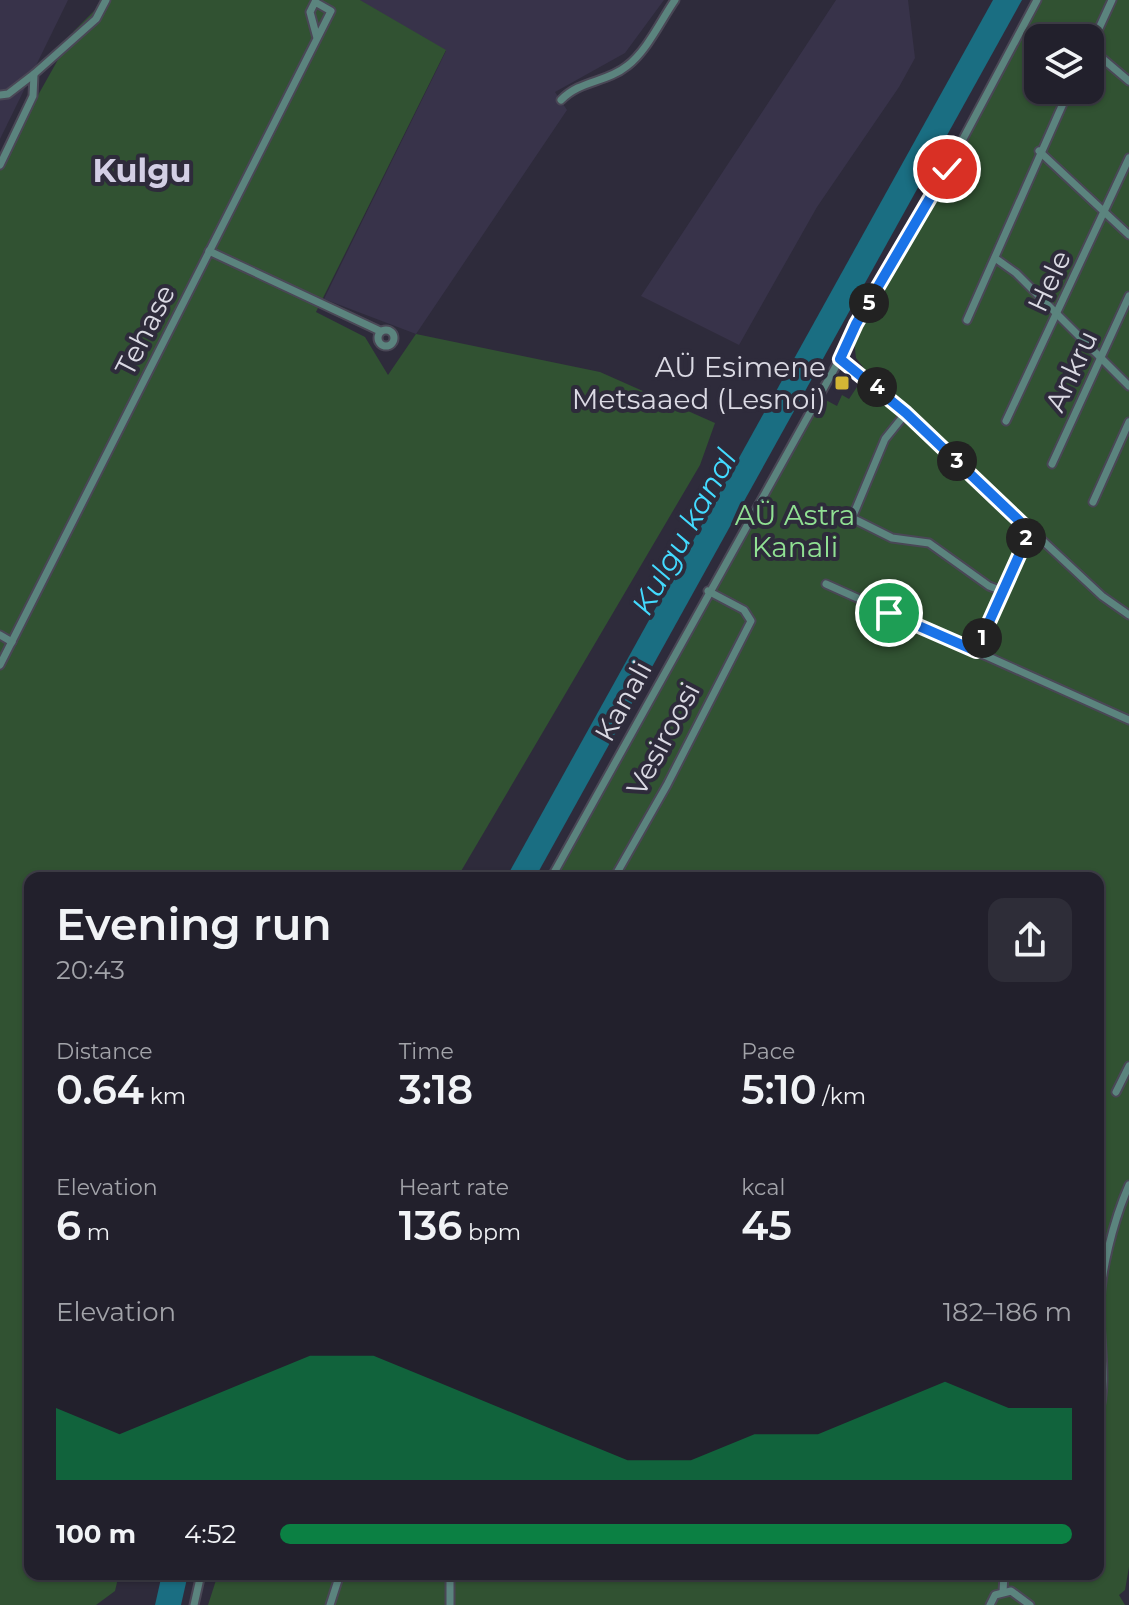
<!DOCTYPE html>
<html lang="en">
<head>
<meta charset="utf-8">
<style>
  body { margin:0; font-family:Montserrat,sans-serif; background:#2e2d38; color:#f1f3f6; height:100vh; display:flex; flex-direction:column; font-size:30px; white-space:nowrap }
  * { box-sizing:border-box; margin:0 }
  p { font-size:26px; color:#a2a3a9 }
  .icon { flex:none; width:44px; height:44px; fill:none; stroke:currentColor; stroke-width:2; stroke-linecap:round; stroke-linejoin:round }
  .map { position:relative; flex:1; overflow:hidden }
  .panel { position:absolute; left:24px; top:872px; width:1080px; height:708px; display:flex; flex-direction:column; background:#22202c; border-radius:16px; box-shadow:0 2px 6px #0004,0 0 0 2px #3f3e48 }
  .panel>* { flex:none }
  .buttons { position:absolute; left:1024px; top:24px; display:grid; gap:16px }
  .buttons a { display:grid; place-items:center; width:80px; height:80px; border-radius:16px; background:#22202c; box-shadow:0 2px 6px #0004,0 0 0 2px #3f3e48; font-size:40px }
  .pin { position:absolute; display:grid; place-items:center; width:68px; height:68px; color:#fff; margin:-34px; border:4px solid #fff; border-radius:50%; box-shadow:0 2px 8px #0007 }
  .km { position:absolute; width:40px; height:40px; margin:-20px; border-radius:50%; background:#222; color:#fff; font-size:22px; line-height:40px; text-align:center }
  .round { display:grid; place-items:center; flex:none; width:84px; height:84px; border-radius:16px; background:#2e2d38 }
  .head { display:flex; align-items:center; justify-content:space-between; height:136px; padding:0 32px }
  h1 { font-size:44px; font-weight:600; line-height:60px }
  .figures { display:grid; grid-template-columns:repeat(3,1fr); gap:12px; height:136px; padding:8px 32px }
  .figures div { display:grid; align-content:center }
  .figures b { font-size:40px; font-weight:600 }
  .figures small { font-size:22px; font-weight:400 }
  .figures p { font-size:22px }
  .chart { height:224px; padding:16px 32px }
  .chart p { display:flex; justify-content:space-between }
  .chart svg { width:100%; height:144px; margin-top:8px; fill:#0b8043; opacity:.7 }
  ul { padding:0 32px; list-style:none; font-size:26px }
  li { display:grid; grid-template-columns:128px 96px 1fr; align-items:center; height:60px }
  li i { height:20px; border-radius:10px; background:#0b8043 }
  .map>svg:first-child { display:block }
  .built { fill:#38334a }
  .green { fill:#315232; fill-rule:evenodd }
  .water { fill:#1a6e82 }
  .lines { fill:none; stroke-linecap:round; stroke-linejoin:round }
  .minor-casing { stroke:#4a4756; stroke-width:11 }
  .minor { stroke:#5b847e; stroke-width:7 }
  .route-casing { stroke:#fff; stroke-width:16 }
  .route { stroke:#1a73e8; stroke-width:10 }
  .poi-dot { fill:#d4b635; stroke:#2e2b3b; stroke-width:3 }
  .labels { text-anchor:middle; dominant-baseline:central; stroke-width:8; stroke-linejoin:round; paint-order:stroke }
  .street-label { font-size:28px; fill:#dad9e3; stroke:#2e2b3b }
  .poi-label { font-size:28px; fill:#dad9e3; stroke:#2e2b3b; text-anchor:end }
  .park-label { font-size:28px; fill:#90e093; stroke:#2e2b3b }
  .water-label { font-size:30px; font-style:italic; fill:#43dbff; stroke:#2e2b3b }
  .quarter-label { font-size:32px; font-weight:bold; fill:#d3cfe5; stroke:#2e2b3b }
</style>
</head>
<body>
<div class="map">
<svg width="1129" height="1605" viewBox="0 0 1129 1605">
  <rect width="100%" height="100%" fill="#2e2b3b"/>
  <g class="built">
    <path d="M0,0H68L0,139Z"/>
    <path d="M359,0H664L625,53L555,92L567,110L416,334L324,299L446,51Z"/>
    <path d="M836,0H908L915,58L899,87L817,207L739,345L641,296Z"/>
  </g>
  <g class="green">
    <path d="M105,0H360L446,50L316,312L365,337L388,375L416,334L600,372L715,423L700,465L457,878H30V1574H119L115,1591L96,1605H0V163L74,31Z"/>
    <path d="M1040,0H1129V1567L1125,1590L1119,1595L1125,1605H208L218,1574H1098V878H555L822,398L837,406L842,395L849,399L867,372L856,358L854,340L939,189ZM1038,38H1090V90H1038Z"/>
  </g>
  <g class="water">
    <path d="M993,0H1022L535,878H506Z"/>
    <path d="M162,1574H188L181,1605H155Z"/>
  </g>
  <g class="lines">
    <defs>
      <g id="minor">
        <path d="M1090,48L1112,0"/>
        <path d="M1090,48L1129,81"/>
        <path d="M0,95L8,94L34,74"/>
        <path d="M561,100C580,80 606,83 627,66C647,51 661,20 675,0"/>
        <path d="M1039,151L1129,235"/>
        <path d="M0,165L33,96L34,74L96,19L106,0"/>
        <path d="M209,251L380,331"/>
        <path d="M995,258L1016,273L1129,386"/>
        <path d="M967,320L1069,90"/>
        <circle cx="386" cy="338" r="8"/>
        <path d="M840,359L906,413L1102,596L1129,615"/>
        <path d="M906,413L885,439L852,518L892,538L929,543L989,586L1002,591"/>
        <path d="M1006,421L1129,158"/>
        <path d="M1052,464L1129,296"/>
        <path d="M1093,502L1129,422"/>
        <path d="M826,584L1129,720"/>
        <path d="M0,635L12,642"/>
        <path d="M976,651L1030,531"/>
        <path d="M0,665L331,11L315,2L310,12L317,38"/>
        <path d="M551,878L846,348L856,324L947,169L1037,0"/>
        <path d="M614,878L667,785L751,621L744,610L708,591"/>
        <path d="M1116,1092L1129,1066"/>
        <path d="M1098,1417C1108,1381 1100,1348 1100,1312C1099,1275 1114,1219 1129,1185"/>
        <path d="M1003,1592L1004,1574"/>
        <path d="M194,1605L201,1574"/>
        <path d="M330,1605L340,1574"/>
        <path d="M450,1605V1574"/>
        <path d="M990,1605L995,1595L1011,1591L1030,1605"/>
      </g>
    </defs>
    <use href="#minor" class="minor-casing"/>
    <use href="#minor" class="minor"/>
  </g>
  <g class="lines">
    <defs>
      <path id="route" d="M889,613L976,651L1030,531L906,413L840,359L856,324L947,169"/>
    </defs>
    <use href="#route" class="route-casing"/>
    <use href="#route" class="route"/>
  </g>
  <rect class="poi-dot" x="834" y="375" width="16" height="16" rx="4"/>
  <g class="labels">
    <g class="street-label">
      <text transform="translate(1049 281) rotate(-65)">Hele</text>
      <text transform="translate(145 330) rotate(-63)">Tehase</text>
      <text transform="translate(1071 371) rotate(-65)">Ankru</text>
      <text transform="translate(623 701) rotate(-61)">Kanali</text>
      <text transform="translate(663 739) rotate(-62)">Vesiroosi</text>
    </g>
    <g class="poi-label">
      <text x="826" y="367">AÜ Esimene<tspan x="826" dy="32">Metsaaed (Lesnoi)</tspan></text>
    </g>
    <g class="park-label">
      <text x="795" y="515">AÜ Astra<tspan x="795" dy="32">Kanali</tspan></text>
    </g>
    <g class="water-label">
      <text transform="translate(684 532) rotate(-61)">Kulgu kanal</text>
    </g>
    <g class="quarter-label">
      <text x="142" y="170">Kulgu</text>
    </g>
  </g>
</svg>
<div class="buttons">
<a><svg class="icon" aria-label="layers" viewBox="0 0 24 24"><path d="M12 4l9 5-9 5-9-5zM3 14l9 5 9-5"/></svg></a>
</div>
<div class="pin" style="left:889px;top:613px;background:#1e9e55"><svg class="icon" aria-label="arrive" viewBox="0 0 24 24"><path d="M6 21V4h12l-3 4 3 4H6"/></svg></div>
<div class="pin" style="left:947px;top:169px;background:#d93025"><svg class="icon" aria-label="check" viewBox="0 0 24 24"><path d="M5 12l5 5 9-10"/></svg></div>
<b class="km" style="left:982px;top:638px">1</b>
<b class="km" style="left:1026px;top:538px">2</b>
<b class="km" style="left:957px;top:461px">3</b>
<b class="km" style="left:877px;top:387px">4</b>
<b class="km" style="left:869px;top:303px">5</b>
<section class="panel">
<div class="head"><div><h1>Evening run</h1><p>20:43</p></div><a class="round"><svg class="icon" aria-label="share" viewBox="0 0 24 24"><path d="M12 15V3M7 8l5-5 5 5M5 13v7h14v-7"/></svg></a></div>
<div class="figures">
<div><p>Distance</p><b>0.64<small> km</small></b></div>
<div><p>Time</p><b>3:18</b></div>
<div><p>Pace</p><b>5:10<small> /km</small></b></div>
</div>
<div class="figures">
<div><p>Elevation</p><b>6<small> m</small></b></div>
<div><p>Heart rate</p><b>136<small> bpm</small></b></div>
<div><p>kcal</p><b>45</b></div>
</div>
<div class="chart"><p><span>Elevation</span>182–186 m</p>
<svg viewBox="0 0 160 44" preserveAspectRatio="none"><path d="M0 44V22L10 30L20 22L30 14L40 6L50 6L60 14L70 22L80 30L90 38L100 38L110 30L120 30L130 22L140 14L150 22L160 22V44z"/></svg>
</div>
<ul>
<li><b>100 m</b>4:52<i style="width:100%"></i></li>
</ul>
</section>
</div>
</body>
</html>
